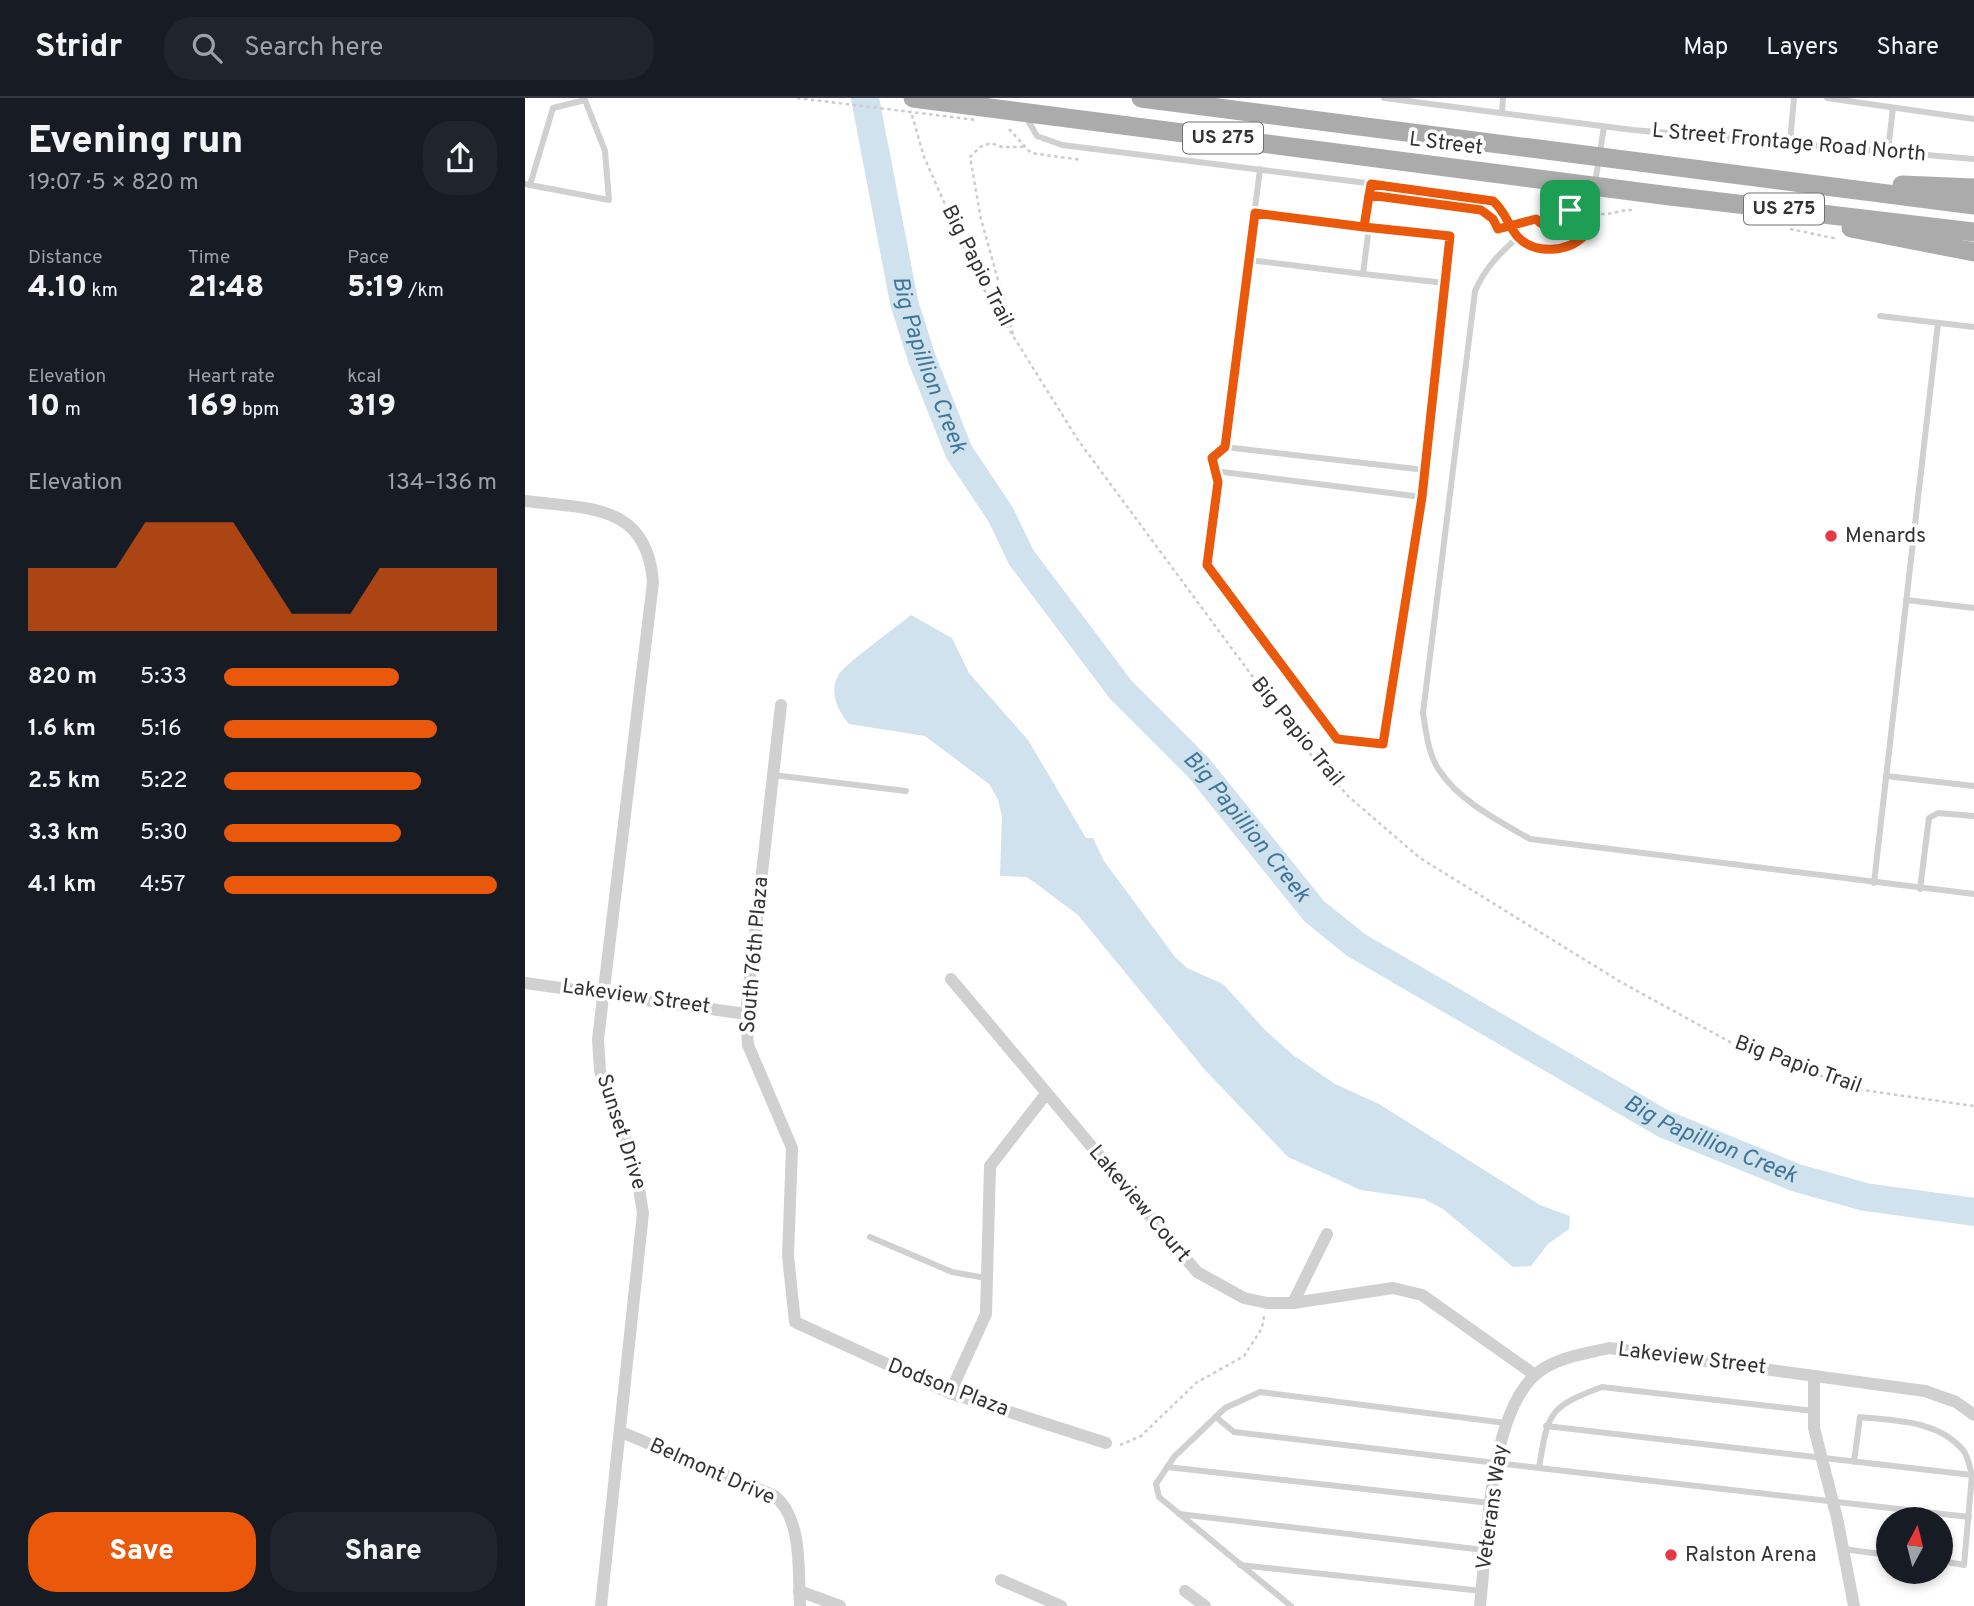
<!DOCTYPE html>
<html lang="en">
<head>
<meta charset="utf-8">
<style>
  body { margin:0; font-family:Overpass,sans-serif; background:#20242c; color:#f1f3f6; height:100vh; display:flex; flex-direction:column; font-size:26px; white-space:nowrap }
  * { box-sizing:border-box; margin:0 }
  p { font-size:23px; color:#9ea1a6 }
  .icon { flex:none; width:38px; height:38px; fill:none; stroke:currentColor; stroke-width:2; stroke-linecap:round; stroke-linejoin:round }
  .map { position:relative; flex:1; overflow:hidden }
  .panel { display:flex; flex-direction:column; background:#171b24; width:525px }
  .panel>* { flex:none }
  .needle { width:46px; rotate:7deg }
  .buttons { position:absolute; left:1351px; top:1409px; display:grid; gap:14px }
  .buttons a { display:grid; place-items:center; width:77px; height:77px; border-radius:50%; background:#171b24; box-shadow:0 4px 10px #0003; font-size:35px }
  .pin { position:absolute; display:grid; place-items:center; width:60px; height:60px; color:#fff; margin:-30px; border-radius:14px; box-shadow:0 4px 10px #0006 }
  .round { display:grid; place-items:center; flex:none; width:74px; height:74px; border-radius:28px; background:#20242c }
  .summary { display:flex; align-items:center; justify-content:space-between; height:119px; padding:0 28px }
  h1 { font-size:38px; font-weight:800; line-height:52px }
  .stats { display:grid; grid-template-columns:repeat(3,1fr); gap:10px; height:119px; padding:7px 28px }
  .stats div { display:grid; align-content:center }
  .stats b { font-size:30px; font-weight:800 }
  .stats small { font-size:19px; font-weight:400 }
  .stats p { font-size:19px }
  .chart { height:196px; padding:14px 28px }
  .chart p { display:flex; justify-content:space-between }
  .chart svg { width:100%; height:126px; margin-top:7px; fill:#ea580c; opacity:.7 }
  .cta { display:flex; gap:14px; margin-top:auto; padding:14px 28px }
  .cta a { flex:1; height:80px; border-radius:28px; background:#ea580c; color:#fff; font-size:28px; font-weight:800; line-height:80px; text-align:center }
  .cta a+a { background:#20242c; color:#f1f3f6 }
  ul { padding:0 28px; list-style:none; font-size:23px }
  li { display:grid; grid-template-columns:112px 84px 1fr; align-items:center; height:52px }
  li i { height:18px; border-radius:9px; background:#ea580c }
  header { display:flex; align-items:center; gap:42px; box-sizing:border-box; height:98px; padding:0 35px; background:#171b24; border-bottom:2px solid #363941 }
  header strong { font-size:33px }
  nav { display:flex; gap:38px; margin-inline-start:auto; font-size:24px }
  .search { width:490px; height:63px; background:#20242c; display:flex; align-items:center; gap:18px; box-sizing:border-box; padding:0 24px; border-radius:28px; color:#9ea1a6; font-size:26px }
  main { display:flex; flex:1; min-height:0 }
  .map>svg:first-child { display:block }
  .water { fill:#cfe2ee }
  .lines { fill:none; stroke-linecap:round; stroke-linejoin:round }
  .river { stroke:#cfe2ee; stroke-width:28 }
  .path { stroke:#cdcdcd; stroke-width:2.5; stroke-dasharray:3.5 3.5; stroke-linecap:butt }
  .lane { stroke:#d0d0d0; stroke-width:6 }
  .street { stroke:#d0d0d0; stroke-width:12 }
  .primary { stroke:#ababab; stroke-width:19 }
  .path-bridge { stroke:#cdcdcd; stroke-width:2.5; stroke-dasharray:3.5 3.5; stroke-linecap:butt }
  .route-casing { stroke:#fff; stroke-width:14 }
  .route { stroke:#ea580c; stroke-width:9 }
  .poi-dot { fill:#e63946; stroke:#fff; stroke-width:2.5 }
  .labels { text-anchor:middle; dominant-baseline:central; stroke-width:7; stroke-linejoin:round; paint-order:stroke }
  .shield { fill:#fff; stroke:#707070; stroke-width:2 }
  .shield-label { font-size:19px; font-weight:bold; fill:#333 }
  .street-label { font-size:21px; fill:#333; stroke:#fff }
  .poi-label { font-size:21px; fill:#333; stroke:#fff; text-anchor:start }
  .water-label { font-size:23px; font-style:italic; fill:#3f7597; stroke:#fff }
</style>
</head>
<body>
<header>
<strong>Stridr</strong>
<div class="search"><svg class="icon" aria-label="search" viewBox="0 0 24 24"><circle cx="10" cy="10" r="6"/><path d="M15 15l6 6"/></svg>Search here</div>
<nav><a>Map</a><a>Layers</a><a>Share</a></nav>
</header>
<main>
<section class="panel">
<div class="summary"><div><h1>Evening run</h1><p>19:07 · 5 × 820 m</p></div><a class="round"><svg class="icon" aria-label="share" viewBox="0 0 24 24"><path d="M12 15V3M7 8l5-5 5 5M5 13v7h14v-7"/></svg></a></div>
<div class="stats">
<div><p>Distance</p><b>4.10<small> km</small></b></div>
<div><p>Time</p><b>21:48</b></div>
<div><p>Pace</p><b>5:19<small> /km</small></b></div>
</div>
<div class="stats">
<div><p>Elevation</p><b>10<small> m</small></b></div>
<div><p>Heart rate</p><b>169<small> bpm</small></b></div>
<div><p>kcal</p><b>319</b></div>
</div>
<div class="chart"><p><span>Elevation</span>134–136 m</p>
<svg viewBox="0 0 160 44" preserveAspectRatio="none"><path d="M0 44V22L10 22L20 22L30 22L40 6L50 6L60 6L70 6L80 22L90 38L100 38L110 38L120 22L130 22L140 22L150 22L160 22V44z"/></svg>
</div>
<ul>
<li><b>820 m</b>5:33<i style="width:64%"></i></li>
<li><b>1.6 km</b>5:16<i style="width:78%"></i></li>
<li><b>2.5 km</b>5:22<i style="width:72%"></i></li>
<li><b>3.3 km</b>5:30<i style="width:65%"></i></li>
<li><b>4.1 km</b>4:57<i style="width:100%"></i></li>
</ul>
<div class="cta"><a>Save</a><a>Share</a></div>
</section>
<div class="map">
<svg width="1449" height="1508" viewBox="0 0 1449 1508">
  <rect width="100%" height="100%" fill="#fff"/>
  <path class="water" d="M386,517L427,540L444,575L503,642L561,740H568L579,763L650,859L662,870L698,886L741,933L768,957L810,986L854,1006L1015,1107L1045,1118L1044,1131L1023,1146L1006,1168L988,1169L918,1111L899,1101L836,1092L763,1059L680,972L553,817L509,784L501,779L475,778L477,719L473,701L464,686L400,638L324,626C313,613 303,593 314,576C322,564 372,529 386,517Z"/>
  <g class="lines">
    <path class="river" id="s1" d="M340,0L379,204L397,261L434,354L476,417L496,459L596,592L673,669L789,813L831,847L1139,1026L1272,1080L1340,1099L1449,1114"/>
    <g class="path">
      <path d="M387,17L399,59L455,185L553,342L781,651L824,699L895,760L1094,883L1216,950L1337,992L1449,1008"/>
      <path d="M484,31L506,55L557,62"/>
      <path d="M880,102L953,112"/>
      <path d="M1076,116C1088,117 1096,111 1109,112"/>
      <path d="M967,121L973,131L979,130"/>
      <path d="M999,124L1011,121L1024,130H1037L1045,119L1044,112L1055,113"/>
      <path d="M1265,131L1313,141"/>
      <path d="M488,236L456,121L445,59L455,49L466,45L477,49H499"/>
      <path d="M595,1347L616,1338L671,1285L719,1258L737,1230L739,1218"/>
    </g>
    <g class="lane">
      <path d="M859,0L1108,32L1449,61"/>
      <path d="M1302,0L1449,21"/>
      <path d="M977,15L978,0"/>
      <path d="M501,19L512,38L537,47L954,99C1001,114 984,169 1052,145L1063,128L1079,29"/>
      <path d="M1265,44L1269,0"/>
      <path d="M1363,52L1368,10"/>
      <path d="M735,71L700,349L900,372L925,138L839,129L846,85"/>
      <path d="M0,86L5,87L84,102L80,53L60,2L28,10L5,87"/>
      <path d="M730,115L839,129"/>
      <path d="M844,129L838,176L920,185"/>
      <path d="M993,139C975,155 960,170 950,193L898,615C901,633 903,656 914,672C934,703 974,723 1005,741L1449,796"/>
      <path d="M724,162L838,176"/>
      <path d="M1355,218L1449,229"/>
      <path d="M690,373L897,399L858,646L812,641L682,467L693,384L687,360L700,349"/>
      <path d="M897,399L900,372"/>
      <path d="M1381,502L1449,510"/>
      <path d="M248,677L381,693"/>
      <path d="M1361,678L1449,688"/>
      <path d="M1349,785L1413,225"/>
      <path d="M1395,791L1404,720L1413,715L1449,718"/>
      <path d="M345,1139L427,1174L461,1180"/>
      <path d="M691,1319L709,1334L1014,1370C1023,1315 1023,1309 1077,1289L1289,1313"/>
      <path d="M1021,1328L1447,1377C1445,1370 1443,1358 1438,1352C1413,1322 1370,1323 1335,1319L1329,1364"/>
      <path d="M642,1369L965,1405"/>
      <path d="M1014,1370L1444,1419"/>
      <path d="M654,1416L959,1452"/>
      <path d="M1318,1451L1363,1457"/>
      <path d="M1416,1463L1439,1467L1447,1377"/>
      <path d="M715,1467L957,1493"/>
      <path d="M766,1508L634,1399L631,1386L649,1359L700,1310L735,1294L981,1325"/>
    </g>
    <g class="street">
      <path d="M0,403C63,411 122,405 128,484L73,941L75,973L110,1067L118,1115L76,1508"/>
      <path d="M256,607L221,916L223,947L267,1050L263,1158L270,1224L425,1295L581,1345"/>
      <path d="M426,881L672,1174L719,1200L742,1205H768L868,1190L897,1197L1010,1277"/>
      <path d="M0,885L221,916"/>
      <path d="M768,1205L802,1136"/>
      <path d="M1289,1278V1330L1312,1420L1329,1508"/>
      <path d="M425,1295L461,1216L465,1068L521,996"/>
      <path d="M96,1334L250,1398C278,1422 273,1473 275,1508"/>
      <path d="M476,1482L536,1508"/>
      <path d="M274,1493L315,1508"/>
      <path d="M660,1493L680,1508"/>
      <path d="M955,1508C962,1446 963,1322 1009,1278C1029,1259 1060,1256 1084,1250L1400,1293L1431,1304L1449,1317"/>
    </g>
    <g class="primary">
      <path d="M388,0L1145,98L1449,134"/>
      <path d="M616,0L1449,107"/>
      <path d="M1377,87L1449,90"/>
      <path d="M1326,130L1449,154"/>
    </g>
    <path class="path-bridge" d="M272,0L451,22"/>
  </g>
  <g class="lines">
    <defs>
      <path id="route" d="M1045,112L1042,126C1031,134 1020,130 1011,121L973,131L968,121L956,112L844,97L839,129L730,115L700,349L687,360L693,384L682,467L812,641L858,646L897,399L925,138L839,129L846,86L968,103C981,114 983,128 993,139C1010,157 1043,154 1059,138L1064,114L1045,112"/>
    </defs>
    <use href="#route" class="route-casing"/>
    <use href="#route" class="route"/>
  </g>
  <g class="poi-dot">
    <circle cx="1306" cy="438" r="7"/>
    <circle cx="1146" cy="1457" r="7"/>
  </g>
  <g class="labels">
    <g class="shield">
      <rect x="658" y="24.5" width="80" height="31" rx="5"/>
      <rect x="1219" y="95.5" width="80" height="31" rx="5"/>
    </g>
    <g class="shield-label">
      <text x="698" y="40">US 275</text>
      <text x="1259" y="111">US 275</text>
    </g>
    <g class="street-label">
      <text transform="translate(1264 45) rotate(5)">L Street Frontage Road North</text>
      <text transform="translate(921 46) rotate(7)">L Street</text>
      <text transform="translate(452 168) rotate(63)">Big Papio Trail</text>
      <text transform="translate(772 634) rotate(51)">Big Papio Trail</text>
      <text transform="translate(230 857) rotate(-85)">South 76th Plaza</text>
      <text transform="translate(111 899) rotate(8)">Lakeview Street</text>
      <text transform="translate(1273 967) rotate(20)">Big Papio Trail</text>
      <text transform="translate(96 1034) rotate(72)">Sunset Drive</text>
      <text transform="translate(614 1106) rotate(50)">Lakeview Court</text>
      <text transform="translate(1167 1261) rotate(7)">Lakeview Street</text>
      <text transform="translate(423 1290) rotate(21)">Dodson Plaza</text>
      <text transform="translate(187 1374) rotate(24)">Belmont Drive</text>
      <text transform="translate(968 1409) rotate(-82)">Veterans Way</text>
    </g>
    <g class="poi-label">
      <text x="1320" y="438">Menards</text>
      <text x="1160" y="1457">Ralston Arena</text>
    </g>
    <g class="water-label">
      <text stroke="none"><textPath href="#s1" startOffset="275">Big Papillion Creek</textPath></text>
      <text stroke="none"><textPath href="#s1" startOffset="842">Big Papillion Creek</textPath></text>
      <text stroke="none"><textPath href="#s1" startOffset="1409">Big Papillion Creek</textPath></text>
    </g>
  </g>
</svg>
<div class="buttons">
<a><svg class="needle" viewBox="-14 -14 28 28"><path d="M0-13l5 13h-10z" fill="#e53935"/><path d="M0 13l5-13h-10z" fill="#9ea1a6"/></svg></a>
</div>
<div class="pin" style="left:1045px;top:112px;background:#1e9e55"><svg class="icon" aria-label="arrive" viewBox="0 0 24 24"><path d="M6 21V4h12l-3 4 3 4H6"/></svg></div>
</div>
</main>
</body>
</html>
